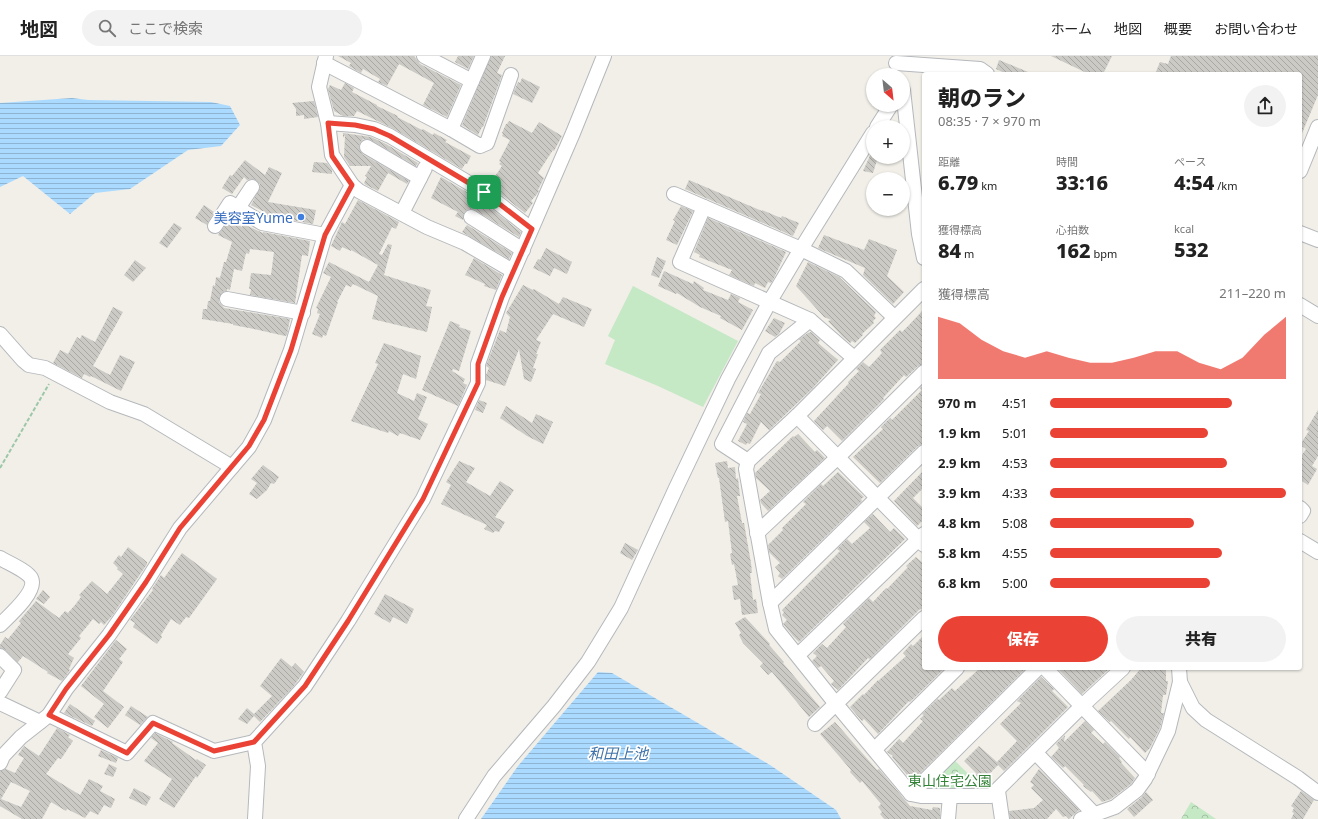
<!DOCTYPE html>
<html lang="ja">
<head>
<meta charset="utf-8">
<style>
  body { margin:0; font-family:"Noto Sans","Noto Sans JP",sans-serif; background:#f2f2f2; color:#222; height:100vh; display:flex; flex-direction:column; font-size:15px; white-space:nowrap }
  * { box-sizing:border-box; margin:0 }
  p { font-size:13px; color:#767676 }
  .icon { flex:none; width:22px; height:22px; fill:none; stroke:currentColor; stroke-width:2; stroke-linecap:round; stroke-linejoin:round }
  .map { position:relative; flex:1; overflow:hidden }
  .panel { position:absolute; left:922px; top:16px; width:380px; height:598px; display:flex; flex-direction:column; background:#fff; border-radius:4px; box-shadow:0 1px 3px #0004 }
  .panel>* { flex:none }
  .needle { width:26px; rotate:152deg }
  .tools { position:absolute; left:866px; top:12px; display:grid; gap:8px }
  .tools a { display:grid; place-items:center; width:44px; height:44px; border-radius:50%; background:#fff; box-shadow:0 1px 3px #0004; font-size:20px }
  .pin { position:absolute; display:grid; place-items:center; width:34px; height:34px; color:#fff; margin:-17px; border-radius:8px; box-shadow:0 2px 6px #0006 }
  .round { display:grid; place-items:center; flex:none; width:42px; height:42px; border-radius:21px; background:#f2f2f2 }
  .headline { display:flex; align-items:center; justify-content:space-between; height:68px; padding:0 16px }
  h1 { font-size:22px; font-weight:800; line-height:30px }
  .stats { display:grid; grid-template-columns:repeat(3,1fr); gap:6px; height:68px; padding:4px 16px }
  .stats div { display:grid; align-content:center }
  .stats b { font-size:20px; font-weight:800 }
  .stats small { font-size:11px; font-weight:400 }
  .stats p { font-size:11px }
  .chart { height:112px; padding:8px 16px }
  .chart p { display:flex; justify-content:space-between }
  .chart svg { width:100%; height:72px; margin-top:4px; fill:#ea4335; opacity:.7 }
  .button { display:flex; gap:8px; margin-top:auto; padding:8px 16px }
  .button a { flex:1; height:46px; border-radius:24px; background:#ea4335; color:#fff; font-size:16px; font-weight:800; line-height:46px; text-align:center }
  .button a+a { background:#f2f2f2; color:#222 }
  ul { padding:0 16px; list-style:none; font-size:13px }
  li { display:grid; grid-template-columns:64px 48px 1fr; align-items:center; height:30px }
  li i { height:10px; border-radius:5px; background:#ea4335 }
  header { display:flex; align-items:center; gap:24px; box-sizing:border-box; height:56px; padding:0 20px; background:#fff; border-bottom:1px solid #e0e0e0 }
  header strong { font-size:19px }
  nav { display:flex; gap:22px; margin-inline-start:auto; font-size:14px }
  .search { width:280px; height:36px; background:#f2f2f2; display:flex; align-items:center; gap:10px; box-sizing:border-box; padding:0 14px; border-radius:22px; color:#767676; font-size:15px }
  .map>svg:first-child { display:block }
  .grass { fill:#c5e8c5 }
  .forest { fill:url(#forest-crowns) }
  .water { fill:url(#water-rules) }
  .building { fill:url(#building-back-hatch); fill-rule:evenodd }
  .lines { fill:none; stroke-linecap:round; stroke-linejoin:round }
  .minor-casing { stroke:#b5b8bc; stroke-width:16 }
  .path { stroke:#9cc7a9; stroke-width:2; stroke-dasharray:4 2; stroke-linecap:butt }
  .minor { stroke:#fff; stroke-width:14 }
  .route-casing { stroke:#fff; stroke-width:8 }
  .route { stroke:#ea4335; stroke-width:5 }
  .shop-dot { fill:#3f7fe0; stroke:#fff; stroke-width:1.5 }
  .labels { text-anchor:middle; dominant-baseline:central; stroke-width:3.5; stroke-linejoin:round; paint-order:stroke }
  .shop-label { font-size:14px; fill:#366cbe; stroke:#fff; text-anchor:end }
  .park-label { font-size:14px; fill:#348238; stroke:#fff }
  .water-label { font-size:15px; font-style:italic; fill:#4174aa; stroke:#fff }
</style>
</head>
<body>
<header>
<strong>地図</strong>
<div class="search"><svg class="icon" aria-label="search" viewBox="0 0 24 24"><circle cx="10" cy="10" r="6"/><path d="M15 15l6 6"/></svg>ここで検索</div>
<nav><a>ホーム</a><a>地図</a><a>概要</a><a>お問い合わせ</a></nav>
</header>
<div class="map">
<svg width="1318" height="763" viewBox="0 0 1318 763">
  <defs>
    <pattern id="forest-crowns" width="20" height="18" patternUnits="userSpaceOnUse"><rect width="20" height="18" fill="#c5e8c5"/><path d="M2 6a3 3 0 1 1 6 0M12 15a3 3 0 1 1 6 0" fill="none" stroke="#a3c0a4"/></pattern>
    <pattern id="water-rules" width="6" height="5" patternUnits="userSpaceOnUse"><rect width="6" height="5" fill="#aadaff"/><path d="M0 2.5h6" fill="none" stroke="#8eb4d2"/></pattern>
    <pattern id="building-back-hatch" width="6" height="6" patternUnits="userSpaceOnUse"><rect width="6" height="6" fill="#cccac5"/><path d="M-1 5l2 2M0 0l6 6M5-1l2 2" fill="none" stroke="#a9a8a4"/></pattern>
  </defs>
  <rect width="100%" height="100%" fill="#f1efe8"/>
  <path class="grass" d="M633,230L738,285L703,351L658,330L605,308L615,284L608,280Z"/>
  <g class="forest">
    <path d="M950,700L991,740L911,738Z"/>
    <path d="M1191,746L1216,763H1181Z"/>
  </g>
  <g class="water">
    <path d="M72,42L88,44L211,46L230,50L240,69L221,90L188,94L130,133L95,137L70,158L23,120L0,131V47Z"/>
    <path d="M598,616L612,617L770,709L836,754L841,763H481L518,710Z"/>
  </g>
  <g class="building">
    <path d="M338,0H414L420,8L461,29L447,61L423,49L434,27L399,8L387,30L378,26L380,23L363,13L361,17L349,10L351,7Z"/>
    <path d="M458,0H474L468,13L455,6Z"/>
    <path d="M491,0H505L497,17L502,19L483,71H482L478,79L462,69Z"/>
    <path d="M1051,0H1112L1103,18H1089Z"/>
    <path d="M1171,0H1318V39L1300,82V18H1155L1160,6L1168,8Z"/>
    <path d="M999,4L1033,18H1007L996,13Z"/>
    <path d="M522,22L540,31L532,47L513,38L518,26L520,27Z"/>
    <path d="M345,27L354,32L352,36L377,49V50L398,60L397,61L422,74L423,73L433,79L434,77L447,84L445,86L471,100L467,108H465L462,113L394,73L357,55L354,60H343L334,55L328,33L330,29L341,34Z"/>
    <path d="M314,45L318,61L304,63V59L296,60V53L292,47Z"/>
    <path d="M509,65L532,77L539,66L562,80L554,95L553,94L538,117L544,122L538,134L539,135L537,138L531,145L533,147L525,157L489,129L502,110L499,108L501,106L499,105L510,84L502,80L503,78L502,77L506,68H507Z"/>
    <path d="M343,77L371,81L386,88L418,107L416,110L371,84L363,83L360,87L359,91L362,98L409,125L407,128L388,117L378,135L366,129L364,127L367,121L365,120L371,110H350L344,101L345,79L343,82Z"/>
    <path d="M873,93V101H878L873,117L863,115Z"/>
    <path d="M245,104L265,119L269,111L282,117L268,146L316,154L313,168L265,159L266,157L251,149L260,132V128L256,124L252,123L247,124L244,121L232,138L222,132L230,119L232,120Z"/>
    <path d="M314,106L327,107L332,114V118L312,116Z"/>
    <path d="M441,121L479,143L521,176L519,181L475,154L471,153L467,154L464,157L463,164L455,160L458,156L431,142Z"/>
    <path d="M689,124L762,155V154L781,162L782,160L799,167L793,180L685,133Z"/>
    <path d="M358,144L399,166L396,173L392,171L379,198L382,199L388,188L392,189L384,219L431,234L426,250L432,251L427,276L372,263L378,240L353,228L351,231L346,229L337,246H338L326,280L323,279L322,282L312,278L320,258L317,257L318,253L316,252L331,221L323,217L329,206L369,226L378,209L351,194V195L342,191L340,195L331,190L342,166L345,168Z"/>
    <path d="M204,149L214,156L207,169L195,162Z"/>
    <path d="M681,150L693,155L677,189L666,184L675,165L673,164Z"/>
    <path d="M708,162L786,196L774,222L771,227L768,226L765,232L755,227L754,230L729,219L732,214L699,201L700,199L694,196Z"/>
    <path d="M229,164L242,171L243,168L263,177V176L310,185L308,200L302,199L295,247L250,239L251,233H249L251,217L271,219L274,196L250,193L249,198L246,197L242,215L234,213L230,234L227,233V235H224L219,241V246L224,252L290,263L287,279L285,280L249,272L233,269V268L202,263L203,253H207L208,245H210L213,229L215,230L216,221L220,222L224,206H226L232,186L218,179Z"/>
    <path d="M174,167L182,172L167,192L159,187Z"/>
    <path d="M467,169L512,197L509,203L462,176Z"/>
    <path d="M824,179L864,194L869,183L897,194L887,220L904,236L893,248L863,219L865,212L818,192Z"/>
    <path d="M546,192L572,206L567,218L554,212L550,220L533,212L538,203L540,204Z"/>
    <path d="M657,201L666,205L659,222L651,219Z"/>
    <path d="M474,202L502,219L496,234L484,230L485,228L465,219Z"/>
    <path d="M135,204L146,212L133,226L124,219Z"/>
    <path d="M808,206L839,221L876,256L874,260L876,262L873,265L874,267L862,278L863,279L855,287L852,285L850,287L842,280L828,265L831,264L824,261L796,230Z"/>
    <path d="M664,215L693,228L694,225L704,232L703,234L728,244L731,238L740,242L738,246L753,254L742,274L720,262L721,260L700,251L677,237L676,238L658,230Z"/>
    <path d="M523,229L533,234L534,233L559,248L563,241L592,253L584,271L553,258L536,284L541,286L536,298H538L533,312L536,313L531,326L524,323L519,293L505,330L486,324V319L489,312L486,310L500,274L506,277L510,261L506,257Z"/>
    <path d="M113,251L123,256L93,310L110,319L120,299L135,306L121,335L91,320L90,321L84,318L82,322L53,307L60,294L68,298L77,281L80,283L82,279L95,286Z"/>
    <path d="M924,253V308L918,310L906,321L904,319L883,342L884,343L842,385L827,370L823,374L814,365L849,327L848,326L859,315L856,313L863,306L869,311L882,297L880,294L900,274L902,276L909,269Z"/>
    <path d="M774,262L785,267L779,278L775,281L765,275Z"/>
    <path d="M450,265L460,269L459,271L471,275L459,315L453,313L452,315L465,323L463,327L467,329L458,350L422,334Z"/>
    <path d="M811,276L820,284L818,287L838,304L812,333L769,374L761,366L750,388L747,387L746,389L738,385L747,368L743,366L747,357L750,358L761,338L758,337L777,305L780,306L801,285L799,283L808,277Z"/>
    <path d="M384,287L421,300L416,323L403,318L397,337L414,345L417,337L427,341L418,363L428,368L420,384L400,377L398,380L389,375L388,377L351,365L378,308L375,307Z"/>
    <path d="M924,328V387L918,390L880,427L853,401L883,373L881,371L890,362L892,364L922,334L920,332Z"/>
    <path d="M479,344L487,347L483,357L475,354Z"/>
    <path d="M506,350L532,367L536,358L553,366L543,388L527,380L500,362Z"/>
    <path d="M1318,354V400L1312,410L1317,413L1308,429L1300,424V402L1306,393L1300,389L1309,375L1306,374Z"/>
    <path d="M798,378L815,396L817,394L825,402L768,455L761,447L760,444L770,435L756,422L755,417L793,380L794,381Z"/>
    <path d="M459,405L475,412L466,426L490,440L500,425L514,434L495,461L505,466L499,476L495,475L493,477L484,473L487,469L441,448L451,429L446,426Z"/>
    <path d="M727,405L728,412L735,411L736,423L738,422L740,440H737L742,467H744L751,507L752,517H750L753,544L756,543L758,557L742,559L740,543L734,544L732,530L738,529L734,508L732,509L730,498L732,497L728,465L725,466L719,422H718L715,407Z"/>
    <path d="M263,409L279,421L274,428L271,427L267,434L257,443L249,438L257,427L251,423Z"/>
    <path d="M924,414V431L913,442L924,453V463L917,470L894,445Z"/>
    <path d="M838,416L864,441L861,443L862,445L782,523L778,520L780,517L775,511L780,507L769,496L768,489L783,474L782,472L806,448L803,446L821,428L823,430Z"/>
    <path d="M873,458L890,476L894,472L905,483L799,586L793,580L784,569L783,568L787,564L782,559L784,556L782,554L840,495L837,493L847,483L852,488L870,472L864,466Z"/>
    <path d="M625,487L638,494L632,504L620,497Z"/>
    <path d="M128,491L147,506V508L112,560L104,569L101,566L99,568L93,563L79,580L81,582L68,598L74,602L69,613L70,614L62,625L47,617L48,616L23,600L18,606L6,594L0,592V589L5,581L8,583L21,567L19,565L36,545L59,562L65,555L68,557L75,549L81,541L79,539L92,525L107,538L123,518L117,513L118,512L113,507L119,499L121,501Z"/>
    <path d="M182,497L217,523L189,562L186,561L180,569L171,563L161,579L162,581L157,588L133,571L135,567L130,564L153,534L152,533L161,519L164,522Z"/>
    <path d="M916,501L924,508V554L920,553L870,603L868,602L838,634L831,628L834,625L821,610L818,612L812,605L817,600L813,597L822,588L827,592L846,571L843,568L869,542L873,546L886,532L887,533L908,511L906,510Z"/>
    <path d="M43,534L50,541L44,548L36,543Z"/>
    <path d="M385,538L414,553L407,568L393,561L390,567L374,558Z"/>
    <path d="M745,561L770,588L769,589L784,606L783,607L820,651L809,661L772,616L768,619L760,610L763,607L743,587L739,579L741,577L735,567Z"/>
    <path d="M924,579V612H945L910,646L909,645L878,678L864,663L862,665L850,651L863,638L864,639L878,624V625L906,600L903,597L911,588L913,590Z"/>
    <path d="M116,584L127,593L119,603L123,606L103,635L124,651L108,672L94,661L104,648L81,630Z"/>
    <path d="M281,602L292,611L295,607L304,616L293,631L260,666L254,660L247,668L238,663L247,652L254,658L272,640L260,630Z"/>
    <path d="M980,612H1026L912,725L892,701L893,700L887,696L899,683L903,687L923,665L920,663L924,659L922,658L938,643L939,644L952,632L955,635Z"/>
    <path d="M1057,612H1110L1082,638Z"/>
    <path d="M1141,612H1166V625H1168L1166,639H1163L1161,657H1164L1160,672L1150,692L1145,697L1130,681L1129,683L1111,665L1110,666L1098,655L1131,624Z"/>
    <path d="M1041,621L1054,633L1052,635L1068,651L1004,715L998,709L976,732H964L977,718L964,705L979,690L997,706L1017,685L1000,668L1021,647L1017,645Z"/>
    <path d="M70,648L95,665L92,670L64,657Z"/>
    <path d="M131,650L148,661L140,669L125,659Z"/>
    <path d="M1085,665L1094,674L1091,677L1103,688L1105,686L1120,701L1119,702L1122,706L1121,707L1135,722L1131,728L1111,743L1102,746L1092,735L1091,736L1083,730L1084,729L1065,710L1063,712L1051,701L1059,692L1056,688L1065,679L1064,686Z"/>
    <path d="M835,666L877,714L879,713L910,750L932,754L933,751L940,752V763H884L880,758L882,756L878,751L881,748L862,725L860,727L850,716L851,714L820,678Z"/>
    <path d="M57,672L70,679L68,681L73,685L61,703L58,702L46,718L80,739L89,723L103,730L100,735L115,743L111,752L104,749L98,759L90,755L85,762L67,753L66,755L51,746L42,763H22L0,750V715L6,713L15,717L24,702L18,699L24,690L39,700ZM11,726L30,735L21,751L1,743Z"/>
    <path d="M155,677L173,686L172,687L196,704L197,703L206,709L197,722L196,720L174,752L159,743L172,723L144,705L158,687L151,682Z"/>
    <path d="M101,694L118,702L116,707L98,700Z"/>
    <path d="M109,708L117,712L113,721L104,718Z"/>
    <path d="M1039,713L1079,754L1069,763L1066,760L1063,761L1056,753L1047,763H1010L1009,755L1034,752L1043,744L1031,732L1034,729L1030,726Z"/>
    <path d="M134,732L151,741L146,750L129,742Z"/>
    <path d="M1301,735L1314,744L1303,763H1291L1294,757L1292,756L1294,752L1291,750Z"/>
    <path d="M1146,736L1153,744L1134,761L1127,753L1142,741Z"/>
  </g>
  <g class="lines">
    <defs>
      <g id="minor">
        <path d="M326,0L319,31L328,67L332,99L352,129L359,135L427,171L465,187L513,215"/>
        <path d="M424,0L472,25"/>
        <path d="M324,7L451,73L480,90L487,87L511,19"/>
        <path d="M896,7L980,13L987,18"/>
        <path d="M903,34L919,178L924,202"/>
        <path d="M328,67L355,69L374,73L390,80L484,136L531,173"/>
        <path d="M877,71L891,49"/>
        <path d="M451,73L483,0"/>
        <path d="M367,91L420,122"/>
        <path d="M1300,115L1318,71"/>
        <path d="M674,138L801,193L846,215L894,261"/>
        <path d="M704,151L680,206L810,264L854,302"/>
        <path d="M238,152L252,131"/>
        <path d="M402,157L425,112"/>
        <path d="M471,161L523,194"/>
        <path d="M215,170L230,147L262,167L325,179"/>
        <path d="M1300,177L1318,184"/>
        <path d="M924,233L797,360L748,405L746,413L770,547L776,573L836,648L911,738L921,740H991L1083,649L1123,612"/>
        <path d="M227,243L303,257"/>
        <path d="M1300,249L1318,260"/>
        <path d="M0,278L23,304L29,309L45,312L110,346L144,358L232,411"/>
        <path d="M797,360L924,489"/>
        <path d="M748,405L722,388L769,297L810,264"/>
        <path d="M1300,452L1303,455L1300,460"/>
        <path d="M757,477L838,401L924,316"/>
        <path d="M1300,485L1318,496"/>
        <path d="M0,502C8,507 26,514 31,522C38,535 8,561 0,569"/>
        <path d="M770,547L924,396"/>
        <path d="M798,599L924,478"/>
        <path d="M0,600L14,614L0,636"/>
        <path d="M1045,612L1148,718"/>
        <path d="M1179,612L1180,626L1193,652L1206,664L1298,722L1318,737"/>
        <path d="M0,647L40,666"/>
        <path d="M49,659L127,697L153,667L214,695L254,686"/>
        <path d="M815,668L924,562"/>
        <path d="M875,693L957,612"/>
        <path d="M1036,697L1095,759"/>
        <path d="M0,707L3,700L21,681L49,659L66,633L109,579L146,526L180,472L249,391L264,364L291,294L325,179L352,129"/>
        <path d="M998,735L1002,763"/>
        <path d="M911,738L1038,612"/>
        <path d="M255,763L258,710L254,686L305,630L348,565L423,443L478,327V308L502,241L573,77L604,0"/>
        <path d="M466,763L494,720L554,650L588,606L621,552L676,432L728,323L770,245L801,193L873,77"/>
        <path d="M948,763L950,740"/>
        <path d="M1081,763L1115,751L1137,734L1145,723L1168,675L1180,626"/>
      </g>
    </defs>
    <use href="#minor" class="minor-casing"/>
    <path class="path" d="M0,412L49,328"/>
    <use href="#minor" class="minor"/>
  </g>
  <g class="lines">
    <defs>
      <path id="route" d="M328,67L355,69L374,73L390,80L484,136L532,173L502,241L478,308V327L423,443L348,565L305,630L254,686L214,695L153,667L127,697L49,659L66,633L109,579L146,526L180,472L249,390L264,364L291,294L325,179L352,129L332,100Z"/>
    </defs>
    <use href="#route" class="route-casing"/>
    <use href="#route" class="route"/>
  </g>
  <circle class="shop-dot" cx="301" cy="161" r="4"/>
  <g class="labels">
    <g class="shop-label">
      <text x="293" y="161">美容室Yume</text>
    </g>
    <g class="park-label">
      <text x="950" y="724">東山住宅公園</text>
    </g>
    <g class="water-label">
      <text x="618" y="697">和田上池</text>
    </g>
  </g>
</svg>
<div class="tools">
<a><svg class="needle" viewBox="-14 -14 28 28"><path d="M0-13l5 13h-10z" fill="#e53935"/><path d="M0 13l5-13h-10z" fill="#767676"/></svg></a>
<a>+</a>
<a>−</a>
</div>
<div class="pin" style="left:484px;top:136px;background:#1e9e55"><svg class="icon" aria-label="arrive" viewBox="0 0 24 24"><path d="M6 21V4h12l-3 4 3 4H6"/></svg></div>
<section class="panel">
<div class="headline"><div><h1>朝のラン</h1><p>08:35 · 7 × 970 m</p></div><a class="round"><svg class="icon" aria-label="share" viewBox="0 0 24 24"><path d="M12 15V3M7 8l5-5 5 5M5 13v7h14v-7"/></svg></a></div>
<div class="stats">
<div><p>距離</p><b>6.79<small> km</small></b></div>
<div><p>時間</p><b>33:16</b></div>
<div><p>ペース</p><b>4:54<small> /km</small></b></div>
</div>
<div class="stats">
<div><p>獲得標高</p><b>84<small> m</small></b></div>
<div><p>心拍数</p><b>162<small> bpm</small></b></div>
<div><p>kcal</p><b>532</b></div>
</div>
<div class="chart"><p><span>獲得標高</span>211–220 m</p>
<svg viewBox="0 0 160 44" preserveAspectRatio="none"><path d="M0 44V6L10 10L20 20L30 27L40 31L50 27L60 31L70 34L80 34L90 31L100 27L110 27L120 34L130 38L140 31L150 17L160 6V44z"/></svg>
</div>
<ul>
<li><b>970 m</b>4:51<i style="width:77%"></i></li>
<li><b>1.9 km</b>5:01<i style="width:67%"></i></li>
<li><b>2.9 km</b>4:53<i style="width:75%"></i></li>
<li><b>3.9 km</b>4:33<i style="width:100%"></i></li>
<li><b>4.8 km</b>5:08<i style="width:61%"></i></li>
<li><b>5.8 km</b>4:55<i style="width:73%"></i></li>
<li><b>6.8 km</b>5:00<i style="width:68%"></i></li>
</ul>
<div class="button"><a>保存</a><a>共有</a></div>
</section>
</div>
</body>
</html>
